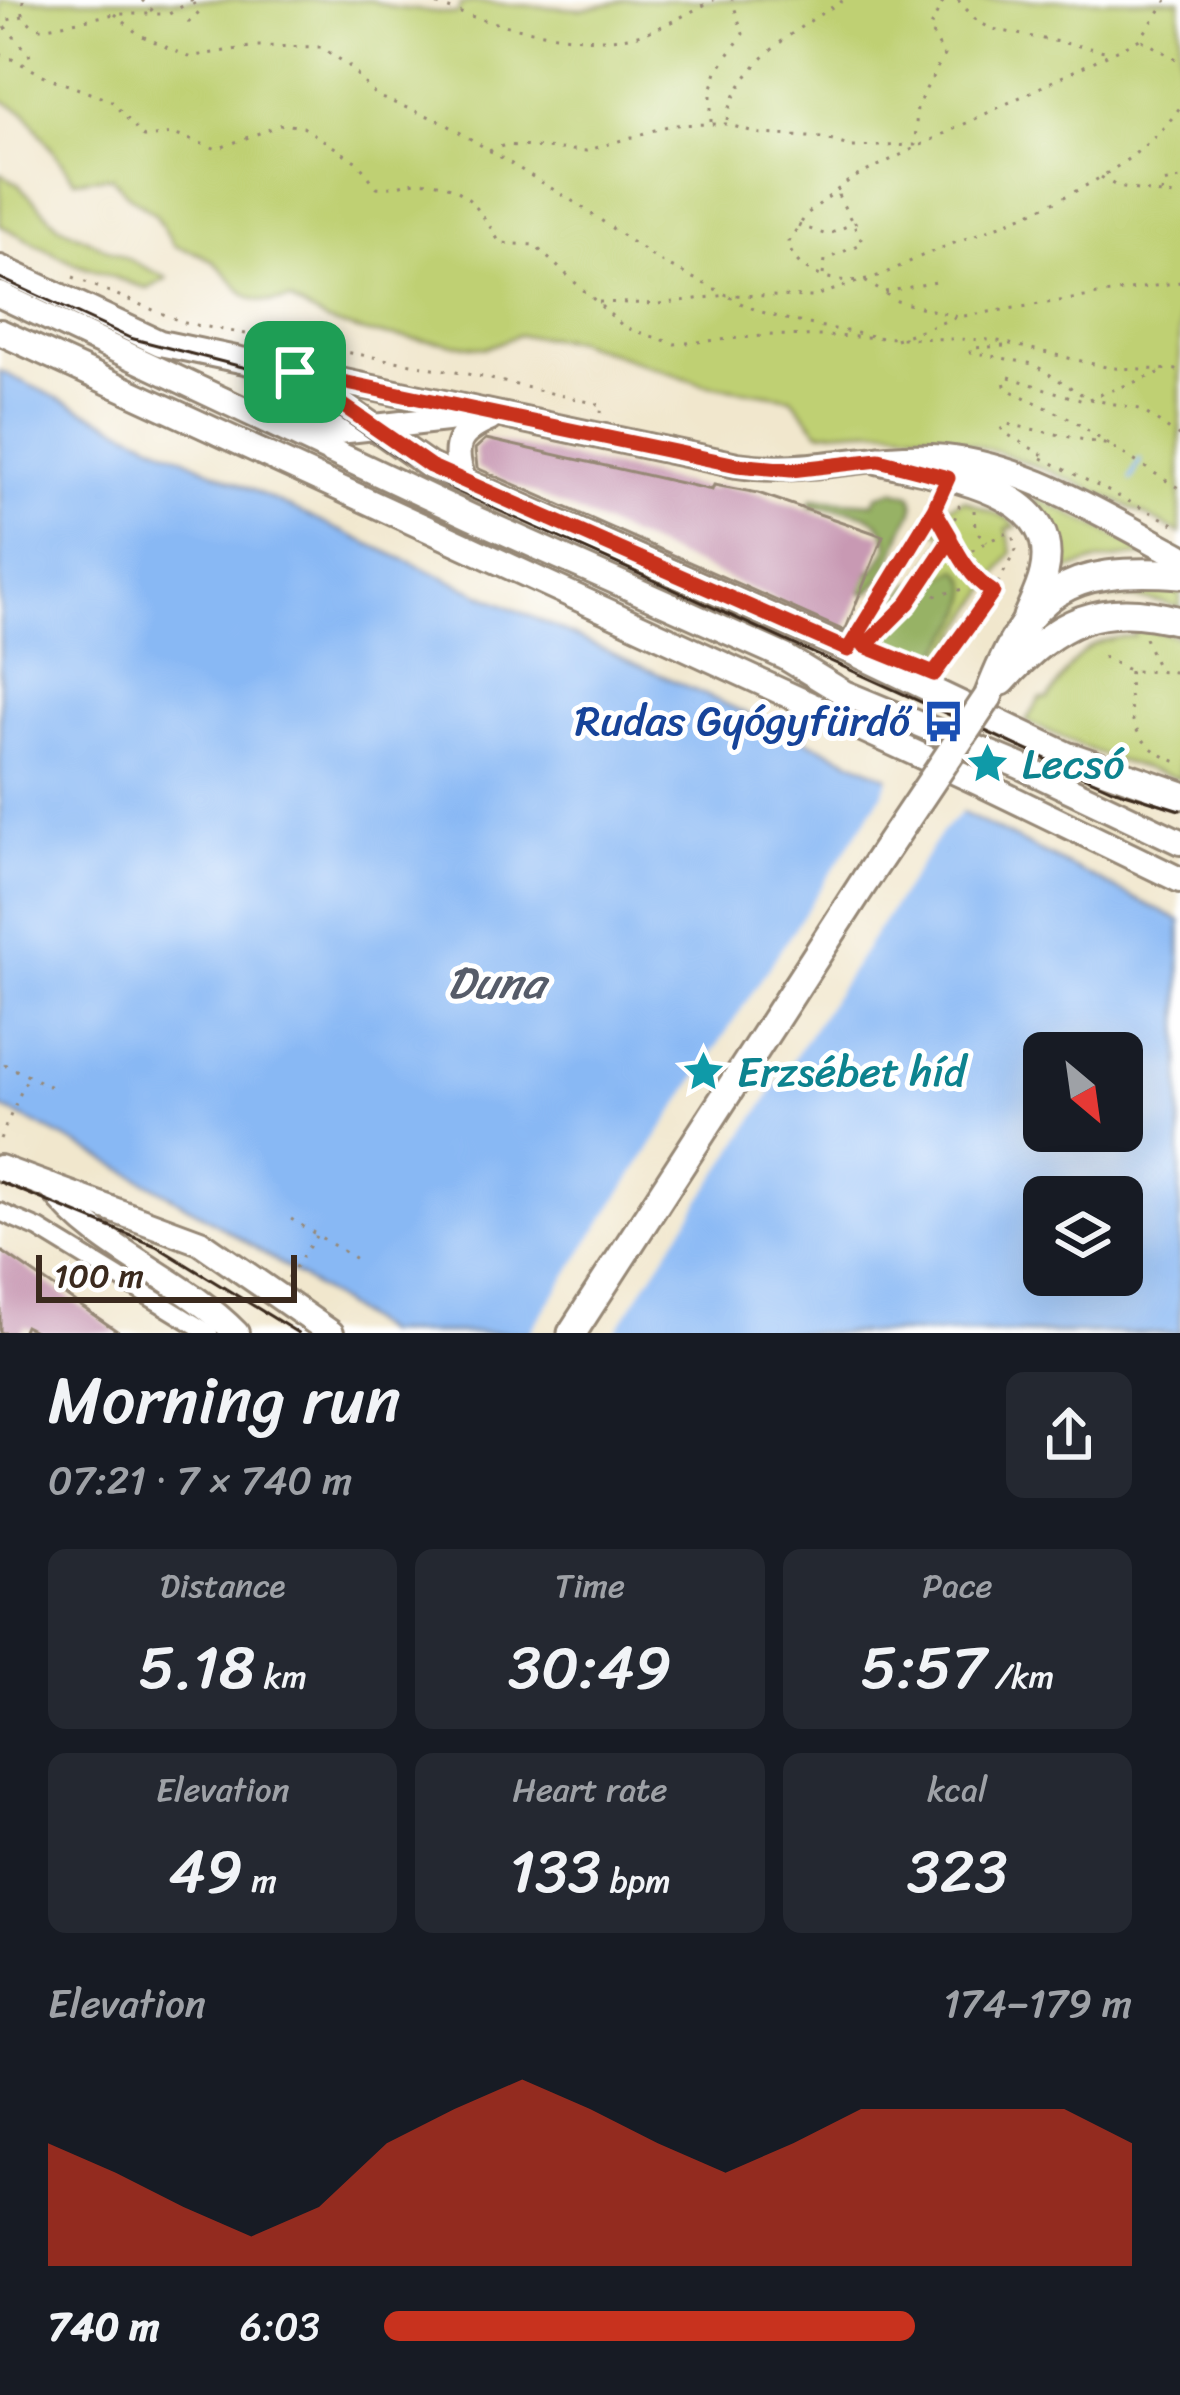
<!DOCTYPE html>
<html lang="en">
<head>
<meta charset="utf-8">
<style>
  body { margin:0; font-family:Sriracha,sans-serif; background:#242831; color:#f1f3f6; height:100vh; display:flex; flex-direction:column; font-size:45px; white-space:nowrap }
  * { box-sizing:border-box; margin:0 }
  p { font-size:39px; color:#9ea1a6 }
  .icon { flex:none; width:66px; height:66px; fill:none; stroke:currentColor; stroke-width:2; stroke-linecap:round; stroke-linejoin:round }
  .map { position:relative; height:1333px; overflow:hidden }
  .side { display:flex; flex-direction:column; background:#171b24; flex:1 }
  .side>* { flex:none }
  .needle { width:78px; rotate:151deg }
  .fabs { position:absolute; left:1023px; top:1032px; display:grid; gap:24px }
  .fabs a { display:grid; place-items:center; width:120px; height:120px; border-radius:18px; background:#171b24; box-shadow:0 12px 48px #0002; font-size:60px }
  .scale { position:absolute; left:36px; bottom:30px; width:261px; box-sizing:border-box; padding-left:12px; border:6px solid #3b2a1e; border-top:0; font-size:33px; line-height:42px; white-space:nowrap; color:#3b2a1e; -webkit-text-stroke:9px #fff; paint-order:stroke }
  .pin { position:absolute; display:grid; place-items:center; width:102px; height:102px; color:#fff; margin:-51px; border-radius:24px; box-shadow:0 6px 18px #0006 }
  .round { display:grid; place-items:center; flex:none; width:126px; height:126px; border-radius:18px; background:#242831 }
  .head { display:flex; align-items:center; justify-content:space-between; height:204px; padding:0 48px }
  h1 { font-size:66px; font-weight:600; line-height:90px }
  .stats { display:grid; grid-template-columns:repeat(3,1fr); gap:18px; height:204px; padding:12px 48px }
  .stats div { display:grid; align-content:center; border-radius:18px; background:#242831; text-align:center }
  .stats b { font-size:60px; font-weight:600 }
  .stats small { font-size:33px; font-weight:400 }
  .stats p { font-size:33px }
  .chart { height:336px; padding:24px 48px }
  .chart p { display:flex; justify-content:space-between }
  .chart svg { width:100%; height:216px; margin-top:12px; fill:#c8321e; opacity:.7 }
  ul { padding:0 48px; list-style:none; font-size:39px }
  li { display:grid; grid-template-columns:192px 144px 1fr; align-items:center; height:90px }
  li i { height:30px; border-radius:15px; background:#c8321e }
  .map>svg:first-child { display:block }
  .green { fill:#bfd073; stroke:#7d7d48; stroke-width:3 }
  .forest { fill:#97b265; stroke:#696e42; stroke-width:3 }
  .water { fill:#88b8f4; stroke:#627189; stroke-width:3; fill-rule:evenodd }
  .pier { fill:#f1e7cd }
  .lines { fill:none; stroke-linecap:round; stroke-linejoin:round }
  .stream { stroke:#88b8f4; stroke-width:4.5 }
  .building { fill:#c899b3 }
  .service-casing { stroke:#968876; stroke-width:14 }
  .minor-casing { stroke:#968876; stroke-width:22 }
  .secondary-casing { stroke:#968876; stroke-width:30 }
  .primary-casing { stroke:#968876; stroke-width:33 }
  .path { stroke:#968876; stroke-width:3; stroke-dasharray:3 9; stroke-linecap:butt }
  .service { stroke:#fff; stroke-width:8 }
  .minor { stroke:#fff; stroke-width:16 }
  .secondary { stroke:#fff; stroke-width:24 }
  .primary { stroke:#fff; stroke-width:27 }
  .tram { stroke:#3b2a1e; stroke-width:3 }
  .primary-bridge-casing { stroke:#968876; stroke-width:33; stroke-linecap:butt }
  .primary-bridge { stroke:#fff; stroke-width:27 }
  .route-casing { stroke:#fff; stroke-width:24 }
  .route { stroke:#c8321e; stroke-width:15 }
  .labels { text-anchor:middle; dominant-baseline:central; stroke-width:10; stroke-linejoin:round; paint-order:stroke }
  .transit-label { font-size:42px; fill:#164399; stroke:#fff; text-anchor:end }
  .culture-label { font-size:42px; fill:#0d838f; stroke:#fff; text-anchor:start }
  .water-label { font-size:45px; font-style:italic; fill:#565c69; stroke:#fff }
</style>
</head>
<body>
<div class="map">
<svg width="1180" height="1333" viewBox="0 0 1180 1333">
  <rect width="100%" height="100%" fill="#fff"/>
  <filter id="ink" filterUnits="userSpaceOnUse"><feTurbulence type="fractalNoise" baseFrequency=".00833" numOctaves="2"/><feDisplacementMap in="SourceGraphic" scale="24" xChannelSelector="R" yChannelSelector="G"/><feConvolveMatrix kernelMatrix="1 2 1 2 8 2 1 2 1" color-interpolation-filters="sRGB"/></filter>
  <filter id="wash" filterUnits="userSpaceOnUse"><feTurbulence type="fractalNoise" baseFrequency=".004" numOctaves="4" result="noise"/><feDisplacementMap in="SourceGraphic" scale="48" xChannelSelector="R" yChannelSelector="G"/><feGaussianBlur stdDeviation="2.7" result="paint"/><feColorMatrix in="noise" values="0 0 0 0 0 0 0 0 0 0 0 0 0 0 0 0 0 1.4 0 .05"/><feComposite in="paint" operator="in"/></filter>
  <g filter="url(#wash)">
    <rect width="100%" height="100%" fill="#f1e7cd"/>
    <g class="green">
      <path d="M0,0H370L395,8L457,14L461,4L472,2L582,9L627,0H1180V534C1104,491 981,436 894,429C870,427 844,431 819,432L792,398L703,384L574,340L518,335L486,348L368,333L326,321L290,300C232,310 243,276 202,255C194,251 183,249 174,246L155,214L127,194L112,177L74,180L25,112L0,99Z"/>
      <path d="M0,173L18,184L58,225L167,278L148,289L75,264L0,225Z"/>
      <path d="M244,381L290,396L324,420C296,419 269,401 245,388Z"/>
      <path d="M1037,498L1152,554L1096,561L1059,573C1058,543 1062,523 1034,502Z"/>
      <path d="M964,500L1008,519L1016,527L1007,529L1012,552L936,669L866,632L891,599L904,601L944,542L946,535L935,530L945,508Z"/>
      <path d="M1157,585L1180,591V608C1137,594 1092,592 1051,615C1080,586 1117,586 1157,585Z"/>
      <path d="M1136,626L1180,637V779L1109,758L1026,721L1040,699H1048C1074,660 1083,638 1134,636Z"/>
    </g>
    <g class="forest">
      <path d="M893,490L911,495C919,514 907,516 902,532C893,558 887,576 866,594L855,588L858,576L875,570L888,547C886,507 841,510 810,506L812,499L874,503L877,496Z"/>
      <path d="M958,569C987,593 953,631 937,655C911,659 900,638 878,643L872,633L911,584H932Z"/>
    </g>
    <path class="water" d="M0,371L314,519L923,793L1180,921V1333H383C262,1249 134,1168 0,1107ZM1044,1053H1122V1131H1044ZM1044,1197H1122V1275H1044Z"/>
    <path class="pier" d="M891,772L964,807L960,814L941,833L614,1333H529L882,795Z"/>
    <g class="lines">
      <path class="stream" d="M1131,479L1140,460"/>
    </g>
    <g id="blocks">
      <g class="building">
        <path d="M486,439L712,490L714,485L758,493L883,536L845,631L477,468L475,449Z"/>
        <path d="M0,1250L78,1304L120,1333H39L25,1326L22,1333H0Z"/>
      </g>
    </g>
  </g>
  <g filter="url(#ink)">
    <use href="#blocks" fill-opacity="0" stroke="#968876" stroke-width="3"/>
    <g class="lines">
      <defs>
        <path id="service" d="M849,647L922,533L948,480"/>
        <path id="minor" d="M0,1212L39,1229L209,1333"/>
        <g id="secondary">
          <path d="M0,268L160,343L737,465C804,475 866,454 932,457C1021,461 1104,516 1180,556"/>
          <path d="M0,295L471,517L785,657L844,693L1020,766L1180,842"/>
          <path d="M0,332L980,783L1180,880"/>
          <path d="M307,380L430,466L848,650L1074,758"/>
          <path d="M302,430L330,432L464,417"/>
          <path d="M463,480C452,447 456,433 489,419"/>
          <path d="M0,1168L200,1242L331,1333"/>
          <path d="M51,1187C99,1251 180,1276 236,1333"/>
        </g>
        <g id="primary">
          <path d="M879,460C936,475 1064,487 1044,573C1041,588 1033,603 1027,617"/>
          <path d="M1002,681C1058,620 1099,600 1180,621"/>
          <path d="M988,697C1029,590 1066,566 1180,574"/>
          <path d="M1074,758L1180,795"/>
          <path d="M572,1333L866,879"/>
        </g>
      </defs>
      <use href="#service" class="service-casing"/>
      <use href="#minor" class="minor-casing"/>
      <use href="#secondary" class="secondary-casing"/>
      <use href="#primary" class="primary-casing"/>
      <g class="path">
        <path d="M23,0V16L33,26L41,28L115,14H169L193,0"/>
        <path d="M142,0L156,14"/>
        <path d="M397,0H424"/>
        <path d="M426,0C473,21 577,46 628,37C658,32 687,13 714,0"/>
        <path d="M958,0L977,21L992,29L1110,52"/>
        <path d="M1167,0L1140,39L851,179L807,214L788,242C794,273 830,283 861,280C882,278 908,261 929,253C1011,220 1128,183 1180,107"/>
        <path d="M115,14L138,34L188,57L257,46L321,47L348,65L376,96L441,121L579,205L659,261L727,295L813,297L863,280L897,301L958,317"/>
        <path d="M23,16L8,20L4,26L29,53L30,58L24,64"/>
        <path d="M188,23L199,12L193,3"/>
        <path d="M1142,40L1180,61"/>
        <path d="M0,53L47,77L111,101L144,137L173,134L217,149L283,124L303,127L357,162L377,187C392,189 401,184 416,182C462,178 480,210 500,243L534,245L624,327L675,344L773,335L994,340L1110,368L1180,370"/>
        <path d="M727,120C736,65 800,26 844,0"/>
        <path d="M711,122V91L717,71L743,34L732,0"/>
        <path d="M489,151L505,145L586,151L671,125L711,124H726L761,134L823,138L852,147L915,145L917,106L944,55L929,29L944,0"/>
        <path d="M1101,177L1118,187L1180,197"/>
        <path d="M1162,193L1163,183L1180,179"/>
        <path d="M798,225L827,235L863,219"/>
        <path d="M823,275L825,260L863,243L838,195L840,189"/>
        <path d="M73,277L185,323L478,376L602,405L601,413"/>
        <path d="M885,292L936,282"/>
        <path d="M599,302L658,304L727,295C766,322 834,327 881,338"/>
        <path d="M896,339L958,317L1180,282"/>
        <path d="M307,345L316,325"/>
        <path d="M1004,346L971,348L970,352L1033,364L1089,399L1140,409L1180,437"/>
        <path d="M1109,445L1071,419L1013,392L1005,386L1004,380L1009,377L1083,401L1162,372"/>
        <path d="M1043,455L1003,432L1001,427L1007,424L1109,445L1180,489"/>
        <path d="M1042,458L1180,527"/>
        <path d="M974,510L975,529L987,542"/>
        <path d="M941,521L980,585L990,590"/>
        <path d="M888,607L980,585"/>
        <path d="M874,637C915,596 944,555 961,500"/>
        <path d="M1145,638L1158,669"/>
        <path d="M1103,657L1130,671L1180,672"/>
        <path d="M1130,671C1127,718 1132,746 1180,763"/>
        <path d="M936,672L993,592L1016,550L1012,534H1003L961,556L946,546"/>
        <path d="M4,1064L53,1088"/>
        <path d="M0,1139L28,1076"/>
        <path d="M291,1219L356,1259"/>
        <path d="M288,1278L316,1236"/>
      </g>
      <use href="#service" class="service"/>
      <use href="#minor" class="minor"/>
      <use href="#secondary" class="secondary"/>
      <use href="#primary" class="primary"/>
      <g class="tram">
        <path d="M0,278L130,338L262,372L292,383L405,462L455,490L1112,789L1180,810"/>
        <path d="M0,1182L156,1246L298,1333"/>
      </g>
      <defs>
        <path id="primary-bridge" d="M866,879L988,697"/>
      </defs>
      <use href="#primary-bridge" class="primary-bridge-casing"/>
      <use href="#primary-bridge" class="primary-bridge"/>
    </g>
  </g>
  <g class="lines" filter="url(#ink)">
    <defs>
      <path id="route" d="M295,372L737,465L791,470L879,460L948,478L934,509L950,536L946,546L908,603L865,646L934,674L993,592C965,576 950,536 934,509L848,650L430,466L295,372"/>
    </defs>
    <use href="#route" class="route-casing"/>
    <use href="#route" class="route"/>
  </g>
  <defs>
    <symbol id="bus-bare" viewBox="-9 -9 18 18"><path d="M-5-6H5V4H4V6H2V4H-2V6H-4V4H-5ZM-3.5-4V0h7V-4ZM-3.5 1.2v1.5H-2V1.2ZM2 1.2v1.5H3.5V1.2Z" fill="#1a4fb4" stroke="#fff" stroke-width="2.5" paint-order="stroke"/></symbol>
    <symbol id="sight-bare" viewBox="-9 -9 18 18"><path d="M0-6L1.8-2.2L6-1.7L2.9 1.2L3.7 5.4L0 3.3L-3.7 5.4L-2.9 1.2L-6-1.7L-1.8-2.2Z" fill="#0f9aa8" stroke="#fff" stroke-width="2.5" paint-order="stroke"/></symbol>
  </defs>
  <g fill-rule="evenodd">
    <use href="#bus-bare" x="914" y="692" width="59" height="59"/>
    <use href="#sight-bare" x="958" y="734" width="59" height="59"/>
    <use href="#sight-bare" x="674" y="1042" width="59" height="59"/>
  </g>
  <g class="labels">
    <g class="transit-label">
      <text x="910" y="721">Rudas Gyógyfürdő</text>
    </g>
    <g class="culture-label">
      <text x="1022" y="764">Lecsó</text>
      <text x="737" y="1072">Erzsébet híd</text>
    </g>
    <g class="water-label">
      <text x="496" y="983">Duna</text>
    </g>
  </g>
</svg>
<div class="fabs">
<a><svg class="needle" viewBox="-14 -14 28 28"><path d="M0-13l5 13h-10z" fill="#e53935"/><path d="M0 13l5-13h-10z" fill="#9ea1a6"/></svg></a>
<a><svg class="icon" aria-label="layers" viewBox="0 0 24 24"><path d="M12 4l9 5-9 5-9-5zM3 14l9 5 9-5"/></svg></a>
</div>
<div class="scale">100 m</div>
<div class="pin" style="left:295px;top:372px;background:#1e9e55"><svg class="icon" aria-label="arrive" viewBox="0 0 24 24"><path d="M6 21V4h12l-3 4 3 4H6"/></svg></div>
</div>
<section class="side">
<div class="head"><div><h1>Morning run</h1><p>07:21 · 7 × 740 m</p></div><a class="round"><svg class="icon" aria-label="share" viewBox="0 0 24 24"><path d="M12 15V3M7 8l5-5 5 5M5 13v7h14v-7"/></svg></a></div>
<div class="stats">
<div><p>Distance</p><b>5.18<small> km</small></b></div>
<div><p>Time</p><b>30:49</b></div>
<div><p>Pace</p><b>5:57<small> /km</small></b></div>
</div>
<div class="stats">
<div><p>Elevation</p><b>49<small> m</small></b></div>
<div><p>Heart rate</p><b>133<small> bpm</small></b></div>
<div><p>kcal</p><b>323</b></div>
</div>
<div class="chart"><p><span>Elevation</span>174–179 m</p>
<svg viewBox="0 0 160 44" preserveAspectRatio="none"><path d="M0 44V19L10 25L20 32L30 38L40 32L50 19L60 12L70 6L80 12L90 19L100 25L110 19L120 12L130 12L140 12L150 12L160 19V44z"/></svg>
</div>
<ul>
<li><b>740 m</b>6:03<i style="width:71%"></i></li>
</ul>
</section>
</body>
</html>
